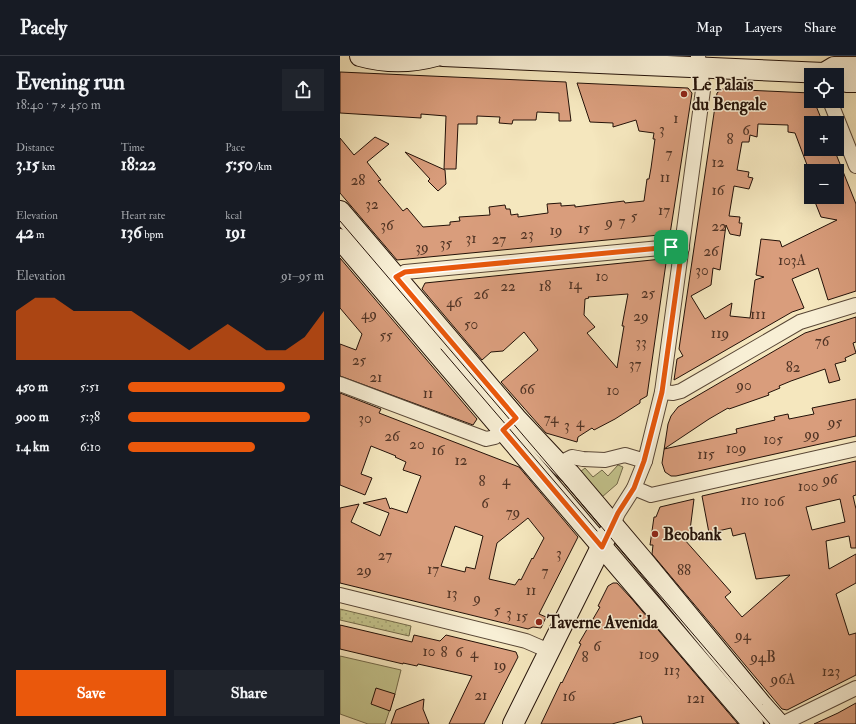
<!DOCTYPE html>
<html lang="en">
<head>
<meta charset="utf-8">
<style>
  body { margin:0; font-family:"IM FELL Double Pica",serif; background:#20242c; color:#f1f3f6; height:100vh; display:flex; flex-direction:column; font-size:15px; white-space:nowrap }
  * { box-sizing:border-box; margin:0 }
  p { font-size:13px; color:#9ea1a6 }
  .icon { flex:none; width:22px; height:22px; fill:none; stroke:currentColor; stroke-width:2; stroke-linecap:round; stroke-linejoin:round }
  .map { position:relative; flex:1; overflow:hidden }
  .sheet { display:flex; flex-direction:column; background:#171b24; width:340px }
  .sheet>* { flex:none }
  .tools { position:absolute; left:464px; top:12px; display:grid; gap:8px }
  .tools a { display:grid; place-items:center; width:40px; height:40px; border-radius:0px; background:#171b24; box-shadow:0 4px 16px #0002; font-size:20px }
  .pin { position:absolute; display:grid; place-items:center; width:34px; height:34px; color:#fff; margin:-17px; border-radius:8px; box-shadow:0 2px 6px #0006 }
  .round { display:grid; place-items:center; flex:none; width:42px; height:42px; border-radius:0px; background:#20242c }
  .summary { display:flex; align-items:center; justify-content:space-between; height:68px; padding:0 16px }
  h1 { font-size:22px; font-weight:700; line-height:30px }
  .figures { display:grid; grid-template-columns:repeat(3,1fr); gap:6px; height:68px; padding:4px 16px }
  .figures div { display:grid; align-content:center }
  .figures b { font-size:17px; font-weight:700 }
  .figures small { font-size:11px; font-weight:400 }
  .figures p { font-size:11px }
  .chart { height:112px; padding:8px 16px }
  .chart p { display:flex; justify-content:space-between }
  .chart svg { width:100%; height:72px; margin-top:4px; fill:#ea580c; opacity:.7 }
  .button { display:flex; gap:8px; margin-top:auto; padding:8px 16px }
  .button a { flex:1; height:46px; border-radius:0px; background:#ea580c; color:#fff; font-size:16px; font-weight:700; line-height:46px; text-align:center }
  .button a+a { background:#20242c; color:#f1f3f6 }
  ul { padding:0 16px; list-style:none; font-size:13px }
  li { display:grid; grid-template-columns:64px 48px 1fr; align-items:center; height:30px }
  li i { height:10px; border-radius:5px; background:#ea580c }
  header { display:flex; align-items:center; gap:24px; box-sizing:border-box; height:56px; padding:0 20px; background:#171b24; border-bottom:1px solid #363941 }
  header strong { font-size:19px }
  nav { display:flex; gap:22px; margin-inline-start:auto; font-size:14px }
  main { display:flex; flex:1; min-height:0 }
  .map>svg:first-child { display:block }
  .grass { fill:url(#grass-dots); stroke:#736a4a }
  .green { fill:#c3c38c; stroke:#736a4a }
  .building { fill:#d99d7c; stroke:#231108; fill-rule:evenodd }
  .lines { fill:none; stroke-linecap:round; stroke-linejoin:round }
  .street-casing { stroke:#584636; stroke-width:16 }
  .secondary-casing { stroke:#231108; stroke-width:22 }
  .street { stroke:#f8efd5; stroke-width:14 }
  .secondary { stroke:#f8efd5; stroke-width:20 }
  .tram { stroke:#231108; stroke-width:1 }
  .route-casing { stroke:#fff; stroke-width:8 }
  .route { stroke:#ea580c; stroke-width:5 }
  .poi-dot { fill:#8f2418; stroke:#f8efd5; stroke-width:1.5 }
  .labels { text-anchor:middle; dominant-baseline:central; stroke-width:3; stroke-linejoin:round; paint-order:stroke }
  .number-label { font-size:15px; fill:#503425 }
  .poi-label { font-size:17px; font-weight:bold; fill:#231108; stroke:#f8efd5; text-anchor:start }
</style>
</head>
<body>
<header>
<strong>Pacely</strong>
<nav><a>Map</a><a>Layers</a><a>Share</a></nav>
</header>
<main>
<section class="sheet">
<div class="summary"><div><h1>Evening run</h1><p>18:40 · 7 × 450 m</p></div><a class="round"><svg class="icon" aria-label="share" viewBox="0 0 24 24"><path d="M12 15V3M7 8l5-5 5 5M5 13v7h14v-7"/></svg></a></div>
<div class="figures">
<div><p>Distance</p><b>3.15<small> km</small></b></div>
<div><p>Time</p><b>18:22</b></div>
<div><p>Pace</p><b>5:50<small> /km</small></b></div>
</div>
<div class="figures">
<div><p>Elevation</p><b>42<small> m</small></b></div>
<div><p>Heart rate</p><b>136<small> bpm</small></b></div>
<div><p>kcal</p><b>191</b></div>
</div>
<div class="chart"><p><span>Elevation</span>91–95 m</p>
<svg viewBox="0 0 160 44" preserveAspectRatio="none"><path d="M0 44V14L10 6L20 6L30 14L40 14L50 14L60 14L70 22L80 30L90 38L100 30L110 22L120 30L130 38L140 38L150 30L160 14V44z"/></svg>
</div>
<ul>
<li><b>450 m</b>5:51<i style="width:80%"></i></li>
<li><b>900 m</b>5:38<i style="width:93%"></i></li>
<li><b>1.4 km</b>6:10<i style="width:65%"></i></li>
</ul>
<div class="button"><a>Save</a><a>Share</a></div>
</section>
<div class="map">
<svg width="516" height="668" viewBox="0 0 516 668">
  <defs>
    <pattern id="grass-dots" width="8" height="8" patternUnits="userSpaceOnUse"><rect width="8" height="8" fill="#c3c38c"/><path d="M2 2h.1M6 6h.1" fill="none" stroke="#a7a677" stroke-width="1.8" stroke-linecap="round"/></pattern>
  </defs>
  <rect width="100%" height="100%" fill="#f5e7be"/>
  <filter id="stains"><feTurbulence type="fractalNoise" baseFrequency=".005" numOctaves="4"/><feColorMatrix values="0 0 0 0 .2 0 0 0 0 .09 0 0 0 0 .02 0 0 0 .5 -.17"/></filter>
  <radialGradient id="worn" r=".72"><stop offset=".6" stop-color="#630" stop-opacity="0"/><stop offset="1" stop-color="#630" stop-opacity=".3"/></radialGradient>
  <path class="grass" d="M0,553L71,570L69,580L0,564Z"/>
  <g class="green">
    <path d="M278,409L283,411L277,428L262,441L240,416L245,412L253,421L262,414L268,420Z"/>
    <path d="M0,600L61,614L55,638L45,668H28L0,658Z"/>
  </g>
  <g class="building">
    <path d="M0,16L226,26L231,65H219V57L197,56L196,64H173L172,68L159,67L160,61L137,60V68H118L116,113H104L106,60L81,58V62L0,57Z"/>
    <path d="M237,27L348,32L352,37L330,178L57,204L0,137V82L14,99L35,81L49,88L27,106L41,124L38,125L63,155L67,152L83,171L110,169V166L120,165L119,161L150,159L149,151L165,149L166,153H170L171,159L178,158V161L208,157L207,148L221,147V150L235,149V151L284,145L285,147L304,145L307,123H309L311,112L315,83H313L314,77L299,75L296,64L273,71V67L250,66Z"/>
    <path d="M382,33L471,37V45H474L483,67H471V93H494L516,148V235L488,244L478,212L452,223L464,252L452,256L334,324L337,303L343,300L339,293L377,37ZM418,68L448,69V76L455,77L470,117L471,115H497V141H473L481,161L497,164L442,191L440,185L421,183L416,219L424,221L415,224L410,262L390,260L392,247L365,263L351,240L371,229L373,212L380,214L386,169L390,178L400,180L402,167H399L400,161L389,160L394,130L409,133L413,122L408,121L409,116L397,114L402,86H409L410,79L417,81Z"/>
    <path d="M65,96L105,114L106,128L98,135L88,125L90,123Z"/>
    <path d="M0,202L137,363L133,369L0,320V288L16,294L22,278L0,252Z"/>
    <path d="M322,203L326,207L307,340L300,344V347L275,363L254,374L252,372L238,381L237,386L206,377L161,326L198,294L184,276L163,295L151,296L142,304L82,233L85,227ZM288,238L282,270H284L277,312L247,277L255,271L244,259L245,243L249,242L248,241Z"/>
    <path d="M516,261V286L513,287L516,297L505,302L506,305L495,308L500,324L489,327L485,313L451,325L439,330L440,332L428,337L429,339L389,353L388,352L369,363L324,393L397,377L396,373L435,364L434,361L448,358L449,363L474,358L472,352L516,343V380L336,420H331L325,416L322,407L328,368L331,360L338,351L465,277Z"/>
    <path d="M0,337L41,353L39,357L179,411L238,481L199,558L206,561L201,572L193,571L188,573L0,527V452L19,448L11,466L40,480L49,457L23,447L46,442L50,453L51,452L67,457L81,420L63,414L66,406L55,401L56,400L31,390L21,418L32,422L25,439L0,429ZM188,462L204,482L193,503L192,502L181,524L179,523L175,529L149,523L157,487ZM115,470L143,480L135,513L126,511L125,516L101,510Z"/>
    <path d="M516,405V439L513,440L516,453V492H511L509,480L486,485L489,513L516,498V527L496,538L509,579L516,577V619L447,654L442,653L312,498L313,489H310L314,461H316L320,451L354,443L349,482L344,483L391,536L385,541L402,561L450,519L416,523L405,477L393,480L391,472L369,477L362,440ZM500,443L505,466L472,474L466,451Z"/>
    <path d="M273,527H277L291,542L398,668H303L301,660L272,668H201L221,626L222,627L241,588L239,587L260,551L258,550L268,530Z"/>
    <path d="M0,569L72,586L74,579L100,585L106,579L176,596L178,601L144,668H109L132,620L78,608L77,610L63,607V608L0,593Z"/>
    <path d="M36,632L55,638L50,655L31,648Z"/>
    <path d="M84,643L83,653L89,668H51L56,654Z"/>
    <path d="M516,647V668H474L498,657Z"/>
  </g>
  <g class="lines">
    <defs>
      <g id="street">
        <path d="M490,45L516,110"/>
        <path d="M50,225L65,216L331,191L342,192"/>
        <path d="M0,328L146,383L155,381L169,369"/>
        <path d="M322,336L333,337L341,335L460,266L516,249"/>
        <path d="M220,409L224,405L232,401L243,403L265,404L285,399L305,405"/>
        <path d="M294,432L311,439L516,393"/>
        <path d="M273,468L278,457L294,432L305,405L322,336L363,34L358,0"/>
        <path d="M0,539L186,585L209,595"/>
        <path d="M442,668L516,632"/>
      </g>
      <g id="secondary">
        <path d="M20,0C45,7 71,7 96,0"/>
        <path d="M103,0L484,17L487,19"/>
        <path d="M484,17L494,11H516"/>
        <path d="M497,24L507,26H516"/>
        <path d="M0,155L176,362L220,409L230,418L302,503L422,649L439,668"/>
        <path d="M0,183L413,668"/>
        <path d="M173,668L267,479"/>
      </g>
    </defs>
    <use href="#street" class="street-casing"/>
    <use href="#secondary" class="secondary-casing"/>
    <use href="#street" class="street"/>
    <use href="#secondary" class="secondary"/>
    <g class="tram">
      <path d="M0,165L430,668"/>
      <path d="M101,293L257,475"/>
    </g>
  </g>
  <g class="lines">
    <defs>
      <path id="route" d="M331,191L342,192L322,336L304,405L294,432L278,457L262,491L163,374L176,362L56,221L65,216Z"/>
    </defs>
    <use href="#route" class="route-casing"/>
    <use href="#route" class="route"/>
  </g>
  <g class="poi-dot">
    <circle cx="344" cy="38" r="4"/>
    <circle cx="315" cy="478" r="4"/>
    <circle cx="199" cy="566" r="4"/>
  </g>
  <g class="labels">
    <g class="number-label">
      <text x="336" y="62">1</text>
      <text x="322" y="73">3</text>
      <text x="406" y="74">6</text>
      <text x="390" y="83">8</text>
      <text x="329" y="97">7</text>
      <text x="378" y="106">12</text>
      <text x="325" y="121">11</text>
      <text x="18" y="124">28</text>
      <text x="378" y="134">16</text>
      <text x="32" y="148">32</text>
      <text x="324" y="154">17</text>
      <text x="294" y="160">5</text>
      <text x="282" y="165">7</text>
      <text x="269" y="166">9</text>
      <text x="47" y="169">36</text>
      <text x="379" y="170">22</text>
      <text x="244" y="172">15</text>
      <text x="216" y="174">19</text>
      <text x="187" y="178">23</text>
      <text x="131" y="182">31</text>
      <text x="159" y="183">27</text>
      <text x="106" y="187">35</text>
      <text x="82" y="191">39</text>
      <text x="371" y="195">26</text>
      <text x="452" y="204">103A</text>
      <text x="362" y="214">30</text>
      <text x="262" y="220">10</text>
      <text x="235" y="228">14</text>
      <text x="168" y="230">22</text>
      <text x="205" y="230">18</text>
      <text x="308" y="237">25</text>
      <text x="141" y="238">26</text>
      <text x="114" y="246">46</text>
      <text x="29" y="258">49</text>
      <text x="418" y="258">111</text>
      <text x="301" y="260">29</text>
      <text x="131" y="268">50</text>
      <text x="380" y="277">119</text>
      <text x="46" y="279">55</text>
      <text x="482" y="285">76</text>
      <text x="301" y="286">33</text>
      <text x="19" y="304">25</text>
      <text x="295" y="308">37</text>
      <text x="453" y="311">82</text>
      <text x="36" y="321">21</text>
      <text x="404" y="329">90</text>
      <text x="187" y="333">66</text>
      <text x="273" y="334">10</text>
      <text x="88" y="337">11</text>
      <text x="25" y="362">30</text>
      <text x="211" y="362">74</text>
      <text x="240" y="366">4</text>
      <text x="495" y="366">95</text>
      <text x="227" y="369">3</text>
      <text x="472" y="378">99</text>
      <text x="52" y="380">26</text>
      <text x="433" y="383">105</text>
      <text x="77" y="388">20</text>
      <text x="396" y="392">109</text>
      <text x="98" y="394">16</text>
      <text x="366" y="398">115</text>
      <text x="121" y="404">12</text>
      <text x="490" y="423">96</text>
      <text x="166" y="424">4</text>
      <text x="142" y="425">8</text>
      <text x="468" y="430">100</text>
      <text x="410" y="444">110</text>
      <text x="434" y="445">106</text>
      <text x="145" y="447">6</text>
      <text x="173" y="456">79</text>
      <text x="219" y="497">3</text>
      <text x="45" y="499">27</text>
      <text x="93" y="513">17</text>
      <text x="24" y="514">29</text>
      <text x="344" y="514">88</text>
      <text x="205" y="515">7</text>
      <text x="191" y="534">11</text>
      <text x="112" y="537">13</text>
      <text x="137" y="542">9</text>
      <text x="157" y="554">5</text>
      <text x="169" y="557">3</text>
      <text x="182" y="560">15</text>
      <text x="403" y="579">94</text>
      <text x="257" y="590">6</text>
      <text x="89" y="595">10</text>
      <text x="104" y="596">8</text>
      <text x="119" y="596">6</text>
      <text x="134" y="597">4</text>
      <text x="309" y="598">109</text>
      <text x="245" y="601">8</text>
      <text x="423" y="601">94B</text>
      <text x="160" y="609">19</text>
      <text x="332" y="614">113</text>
      <text x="491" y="615">123</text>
      <text x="443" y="623">96A</text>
      <text x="141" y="639">21</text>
      <text x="229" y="640">16</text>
      <text x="356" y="642">121</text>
    </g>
    <g class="poi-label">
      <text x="352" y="28">Le Palais<tspan x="352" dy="20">du Bengale</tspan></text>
      <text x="323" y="478">Beobank</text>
      <text x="207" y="566">Taverne Avenida</text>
    </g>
  </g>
  <rect width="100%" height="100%" filter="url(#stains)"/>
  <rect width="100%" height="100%" fill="url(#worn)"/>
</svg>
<div class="tools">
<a><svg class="icon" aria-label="locate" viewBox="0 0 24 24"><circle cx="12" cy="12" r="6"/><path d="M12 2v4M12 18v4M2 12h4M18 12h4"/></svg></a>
<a>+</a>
<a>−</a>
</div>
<div class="pin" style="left:331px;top:191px;background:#1e9e55"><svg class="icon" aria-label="arrive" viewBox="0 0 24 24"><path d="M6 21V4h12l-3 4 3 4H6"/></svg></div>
</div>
</main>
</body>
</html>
